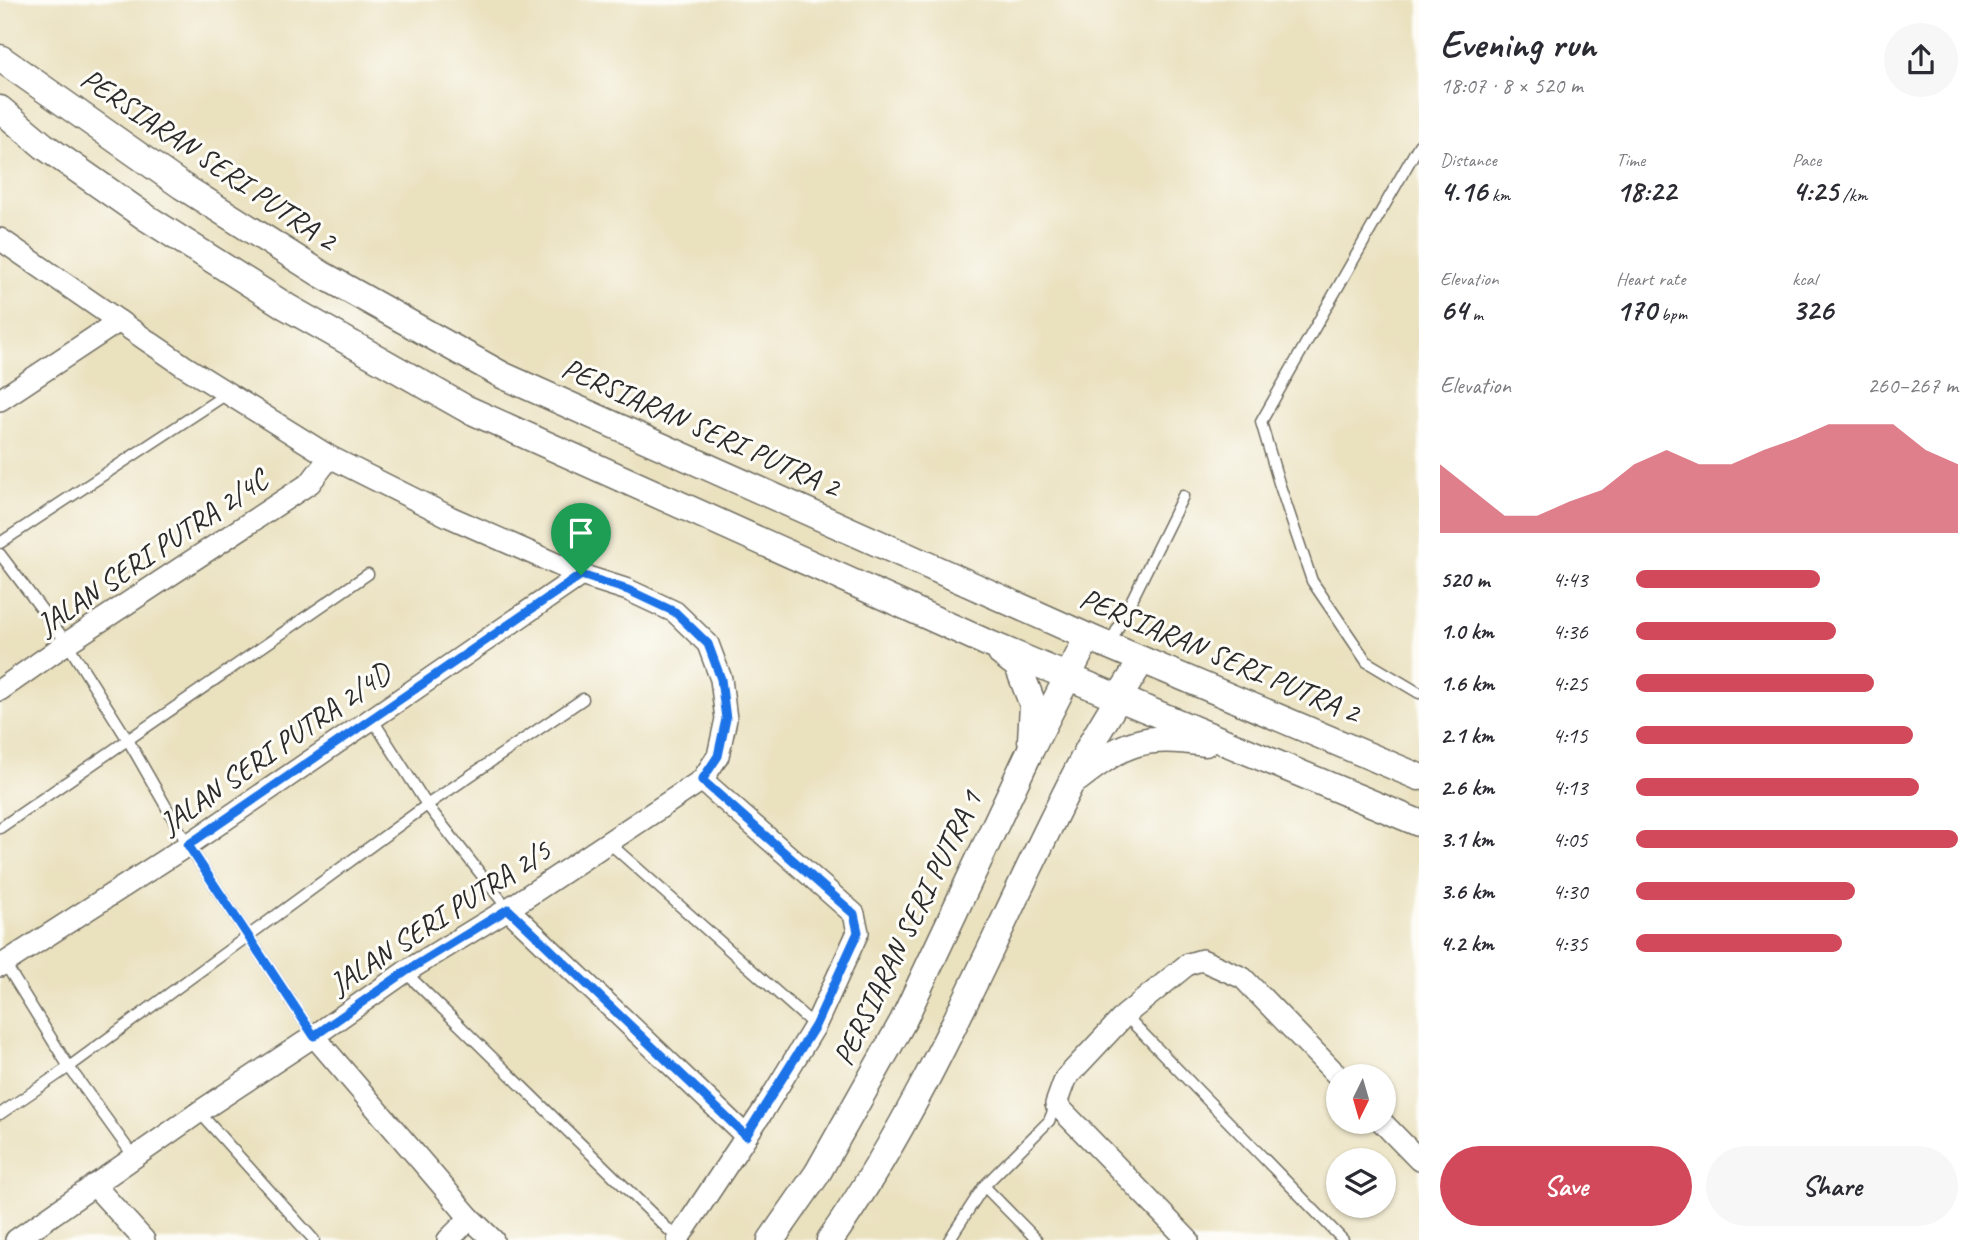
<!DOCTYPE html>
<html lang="en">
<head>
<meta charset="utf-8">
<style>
  body { margin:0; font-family:Caveat,sans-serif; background:#f7f7f7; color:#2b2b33; height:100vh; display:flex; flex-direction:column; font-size:26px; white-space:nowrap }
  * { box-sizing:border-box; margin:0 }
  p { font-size:23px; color:#7c7c81 }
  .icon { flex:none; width:38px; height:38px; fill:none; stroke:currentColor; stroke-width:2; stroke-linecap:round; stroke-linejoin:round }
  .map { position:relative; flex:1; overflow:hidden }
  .drawer { display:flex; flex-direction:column; background:#fff; width:560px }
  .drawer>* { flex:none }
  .needle { width:46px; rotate:185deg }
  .tools { position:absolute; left:1326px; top:1064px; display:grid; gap:14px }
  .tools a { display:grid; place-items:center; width:70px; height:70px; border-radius:50%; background:#fff; box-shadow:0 2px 5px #0004; font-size:35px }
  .pin { position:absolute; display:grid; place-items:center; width:60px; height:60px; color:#fff; margin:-72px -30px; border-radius:50% 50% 50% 0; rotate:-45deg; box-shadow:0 0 7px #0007 }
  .pin .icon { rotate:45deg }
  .round { display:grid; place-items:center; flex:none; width:74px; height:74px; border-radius:37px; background:#f7f7f7 }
  .overview { display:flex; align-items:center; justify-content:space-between; height:119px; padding:0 21px }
  h1 { font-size:38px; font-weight:600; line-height:52px }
  .metrics { display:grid; grid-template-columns:repeat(3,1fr); gap:10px; height:119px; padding:7px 21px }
  .metrics div { display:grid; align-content:center }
  .metrics b { font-size:30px; font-weight:600 }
  .metrics small { font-size:19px; font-weight:400 }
  .metrics p { font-size:19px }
  .chart { height:196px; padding:14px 21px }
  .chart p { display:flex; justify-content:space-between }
  .chart svg { width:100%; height:126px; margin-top:7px; fill:#d1495b; opacity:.7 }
  .primary-button { display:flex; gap:14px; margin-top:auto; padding:14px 21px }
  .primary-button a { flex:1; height:80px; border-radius:42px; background:#d1495b; color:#fff; font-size:28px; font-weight:600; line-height:80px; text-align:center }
  .primary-button a+a { background:#f7f7f7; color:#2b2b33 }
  ul { padding:0 21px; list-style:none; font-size:23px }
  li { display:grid; grid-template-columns:112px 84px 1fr; align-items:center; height:52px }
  li i { height:18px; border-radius:9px; background:#d1495b }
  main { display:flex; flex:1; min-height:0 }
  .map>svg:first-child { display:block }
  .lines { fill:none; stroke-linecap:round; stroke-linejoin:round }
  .service-casing { stroke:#6e6b5f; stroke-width:13 }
  .minor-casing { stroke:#6e6b5f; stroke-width:24 }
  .tertiary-casing { stroke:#6e6b5f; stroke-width:29 }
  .service { stroke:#fff; stroke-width:10 }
  .minor { stroke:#fff; stroke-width:21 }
  .tertiary { stroke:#fff; stroke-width:26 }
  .route-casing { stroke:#fff; stroke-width:14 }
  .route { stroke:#1a73e8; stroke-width:9 }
  .labels { text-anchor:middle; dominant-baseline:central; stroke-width:6; stroke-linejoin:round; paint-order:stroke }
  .street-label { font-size:30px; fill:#2b2b2b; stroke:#fdfcf7 }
</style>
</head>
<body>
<main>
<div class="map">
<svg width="1419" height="1240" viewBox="0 0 1419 1240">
  <rect width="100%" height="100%" fill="#fdfcf7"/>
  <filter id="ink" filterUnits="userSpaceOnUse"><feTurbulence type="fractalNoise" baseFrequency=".0143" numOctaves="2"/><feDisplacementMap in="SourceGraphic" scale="14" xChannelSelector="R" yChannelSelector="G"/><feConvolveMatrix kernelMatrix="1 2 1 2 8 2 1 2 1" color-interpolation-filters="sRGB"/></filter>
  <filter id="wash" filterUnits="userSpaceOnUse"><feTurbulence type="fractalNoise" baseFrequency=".00686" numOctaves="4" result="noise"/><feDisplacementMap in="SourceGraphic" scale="28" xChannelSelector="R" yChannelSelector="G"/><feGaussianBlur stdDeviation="1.57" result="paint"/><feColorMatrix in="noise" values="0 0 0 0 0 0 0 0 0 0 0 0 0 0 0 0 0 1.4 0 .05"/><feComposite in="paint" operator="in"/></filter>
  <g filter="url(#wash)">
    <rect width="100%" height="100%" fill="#eae1bf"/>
  </g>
  <g filter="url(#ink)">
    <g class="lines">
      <defs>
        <g id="service">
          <path d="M1419,145L1261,422L1279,483L1312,581L1367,662L1419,693"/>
          <path d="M0,543L228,393"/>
          <path d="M0,554L67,643L128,740L188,845L314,1036"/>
          <path d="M1109,646L1183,496"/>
          <path d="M371,717L427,805L508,909"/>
          <path d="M0,828L368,574"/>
          <path d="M608,842L815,1026"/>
          <path d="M4,962L69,1067L134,1157"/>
          <path d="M405,972L678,1239"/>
          <path d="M1125,1015L1343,1240"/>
          <path d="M199,1112L314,1240"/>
          <path d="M0,1114L69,1067L427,805L583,699"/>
          <path d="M984,1186L1037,1240"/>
          <path d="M949,1240L984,1186L1049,1121L1056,1104"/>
        </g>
        <g id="minor">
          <path d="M0,239L184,366L330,457L450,517L581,575L628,590L675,612L708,644L721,679L726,719L718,756L702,780L508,909L405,972L314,1036L199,1112L16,1240"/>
          <path d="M0,400L119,321"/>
          <path d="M0,690L67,643L310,483L330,457"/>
          <path d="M508,909L746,1136"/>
          <path d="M0,966L188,845L581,575"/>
          <path d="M314,1036L470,1218L493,1240"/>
          <path d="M1382,1122L1419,1160"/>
          <path d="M94,1185L144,1240"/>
          <path d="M678,1239L763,1111L815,1026L858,932L854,914L702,780"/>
          <path d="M448,1240L470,1218"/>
          <path d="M1188,1240L1056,1104L1065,1079L1125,1015L1188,964L1202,960L1243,978L1339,1077"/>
        </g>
        <g id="tertiary">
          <path d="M0,58L182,186L321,274L502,375L1088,637L1419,777"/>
          <path d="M0,109L44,146L147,218L287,307L465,408L985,642L1419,823"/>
          <path d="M1001,653L1018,666L1033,705L1031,740"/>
          <path d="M1077,779C1125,741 1144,734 1205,743"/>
          <path d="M771,1240L817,1174L903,1021L1031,749L1088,637"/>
          <path d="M830,1240C937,1087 1003,910 1090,746C1106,717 1125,688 1142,660"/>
        </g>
      </defs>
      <use href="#service" class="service-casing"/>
      <use href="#minor" class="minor-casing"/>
      <use href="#tertiary" class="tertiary-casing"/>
      <use href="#service" class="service"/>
      <use href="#minor" class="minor"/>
      <use href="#tertiary" class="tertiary"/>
    </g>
  </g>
  <g class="lines" filter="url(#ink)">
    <defs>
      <path id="route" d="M581,575L628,590L675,612L708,644L721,679L726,719L718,756L702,780L854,914L858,932L815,1026L746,1136L508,909L405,972L314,1036L188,845Z"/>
    </defs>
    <use href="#route" class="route-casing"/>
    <use href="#route" class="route"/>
  </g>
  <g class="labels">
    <g class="street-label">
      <text transform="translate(209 159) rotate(34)">PERSIARAN SERI PUTRA 2</text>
      <text transform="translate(701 427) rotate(24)">PERSIARAN SERI PUTRA 2</text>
      <text transform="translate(152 552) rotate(-34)">JALAN SERI PUTRA 2/4C</text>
      <text transform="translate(1220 655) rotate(23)">PERSIARAN SERI PUTRA 2</text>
      <text transform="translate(275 748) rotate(-35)">JALAN SERI PUTRA 2/4D</text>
      <text transform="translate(440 917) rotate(-33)">JALAN SERI PUTRA 2/5</text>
      <text transform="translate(907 928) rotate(-64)">PERSIARAN SERI PUTRA 1</text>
    </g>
  </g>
</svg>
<div class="tools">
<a><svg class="needle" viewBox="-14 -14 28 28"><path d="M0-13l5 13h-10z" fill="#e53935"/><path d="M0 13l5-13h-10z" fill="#7c7c81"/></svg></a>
<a><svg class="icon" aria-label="layers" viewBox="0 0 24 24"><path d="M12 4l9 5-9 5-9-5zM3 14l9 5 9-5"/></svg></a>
</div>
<div class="pin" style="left:581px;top:575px;background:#1e9e55"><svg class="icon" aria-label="arrive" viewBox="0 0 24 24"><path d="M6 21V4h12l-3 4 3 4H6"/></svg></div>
</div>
<section class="drawer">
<div class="overview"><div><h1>Evening run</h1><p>18:07 · 8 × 520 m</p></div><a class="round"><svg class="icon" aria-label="share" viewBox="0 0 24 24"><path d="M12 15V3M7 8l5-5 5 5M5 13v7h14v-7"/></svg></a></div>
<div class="metrics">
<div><p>Distance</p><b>4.16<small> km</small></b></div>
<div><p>Time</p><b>18:22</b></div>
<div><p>Pace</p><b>4:25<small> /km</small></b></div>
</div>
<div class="metrics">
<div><p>Elevation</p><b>64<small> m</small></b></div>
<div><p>Heart rate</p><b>170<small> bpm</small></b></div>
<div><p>kcal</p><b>326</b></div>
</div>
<div class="chart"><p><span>Elevation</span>260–267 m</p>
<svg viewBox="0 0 160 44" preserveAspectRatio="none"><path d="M0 44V20L10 29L20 38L30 38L40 33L50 29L60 20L70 15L80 20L90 20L100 15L110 11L120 6L130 6L140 6L150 15L160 20V44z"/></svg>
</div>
<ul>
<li><b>520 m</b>4:43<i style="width:57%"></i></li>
<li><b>1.0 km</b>4:36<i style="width:62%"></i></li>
<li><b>1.6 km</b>4:25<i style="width:74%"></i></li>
<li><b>2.1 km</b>4:15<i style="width:86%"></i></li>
<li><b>2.6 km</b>4:13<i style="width:88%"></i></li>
<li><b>3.1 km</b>4:05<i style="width:100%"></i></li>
<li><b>3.6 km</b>4:30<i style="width:68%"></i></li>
<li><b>4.2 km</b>4:35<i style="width:64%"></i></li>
</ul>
<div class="primary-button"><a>Save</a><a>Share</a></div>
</section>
</main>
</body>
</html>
